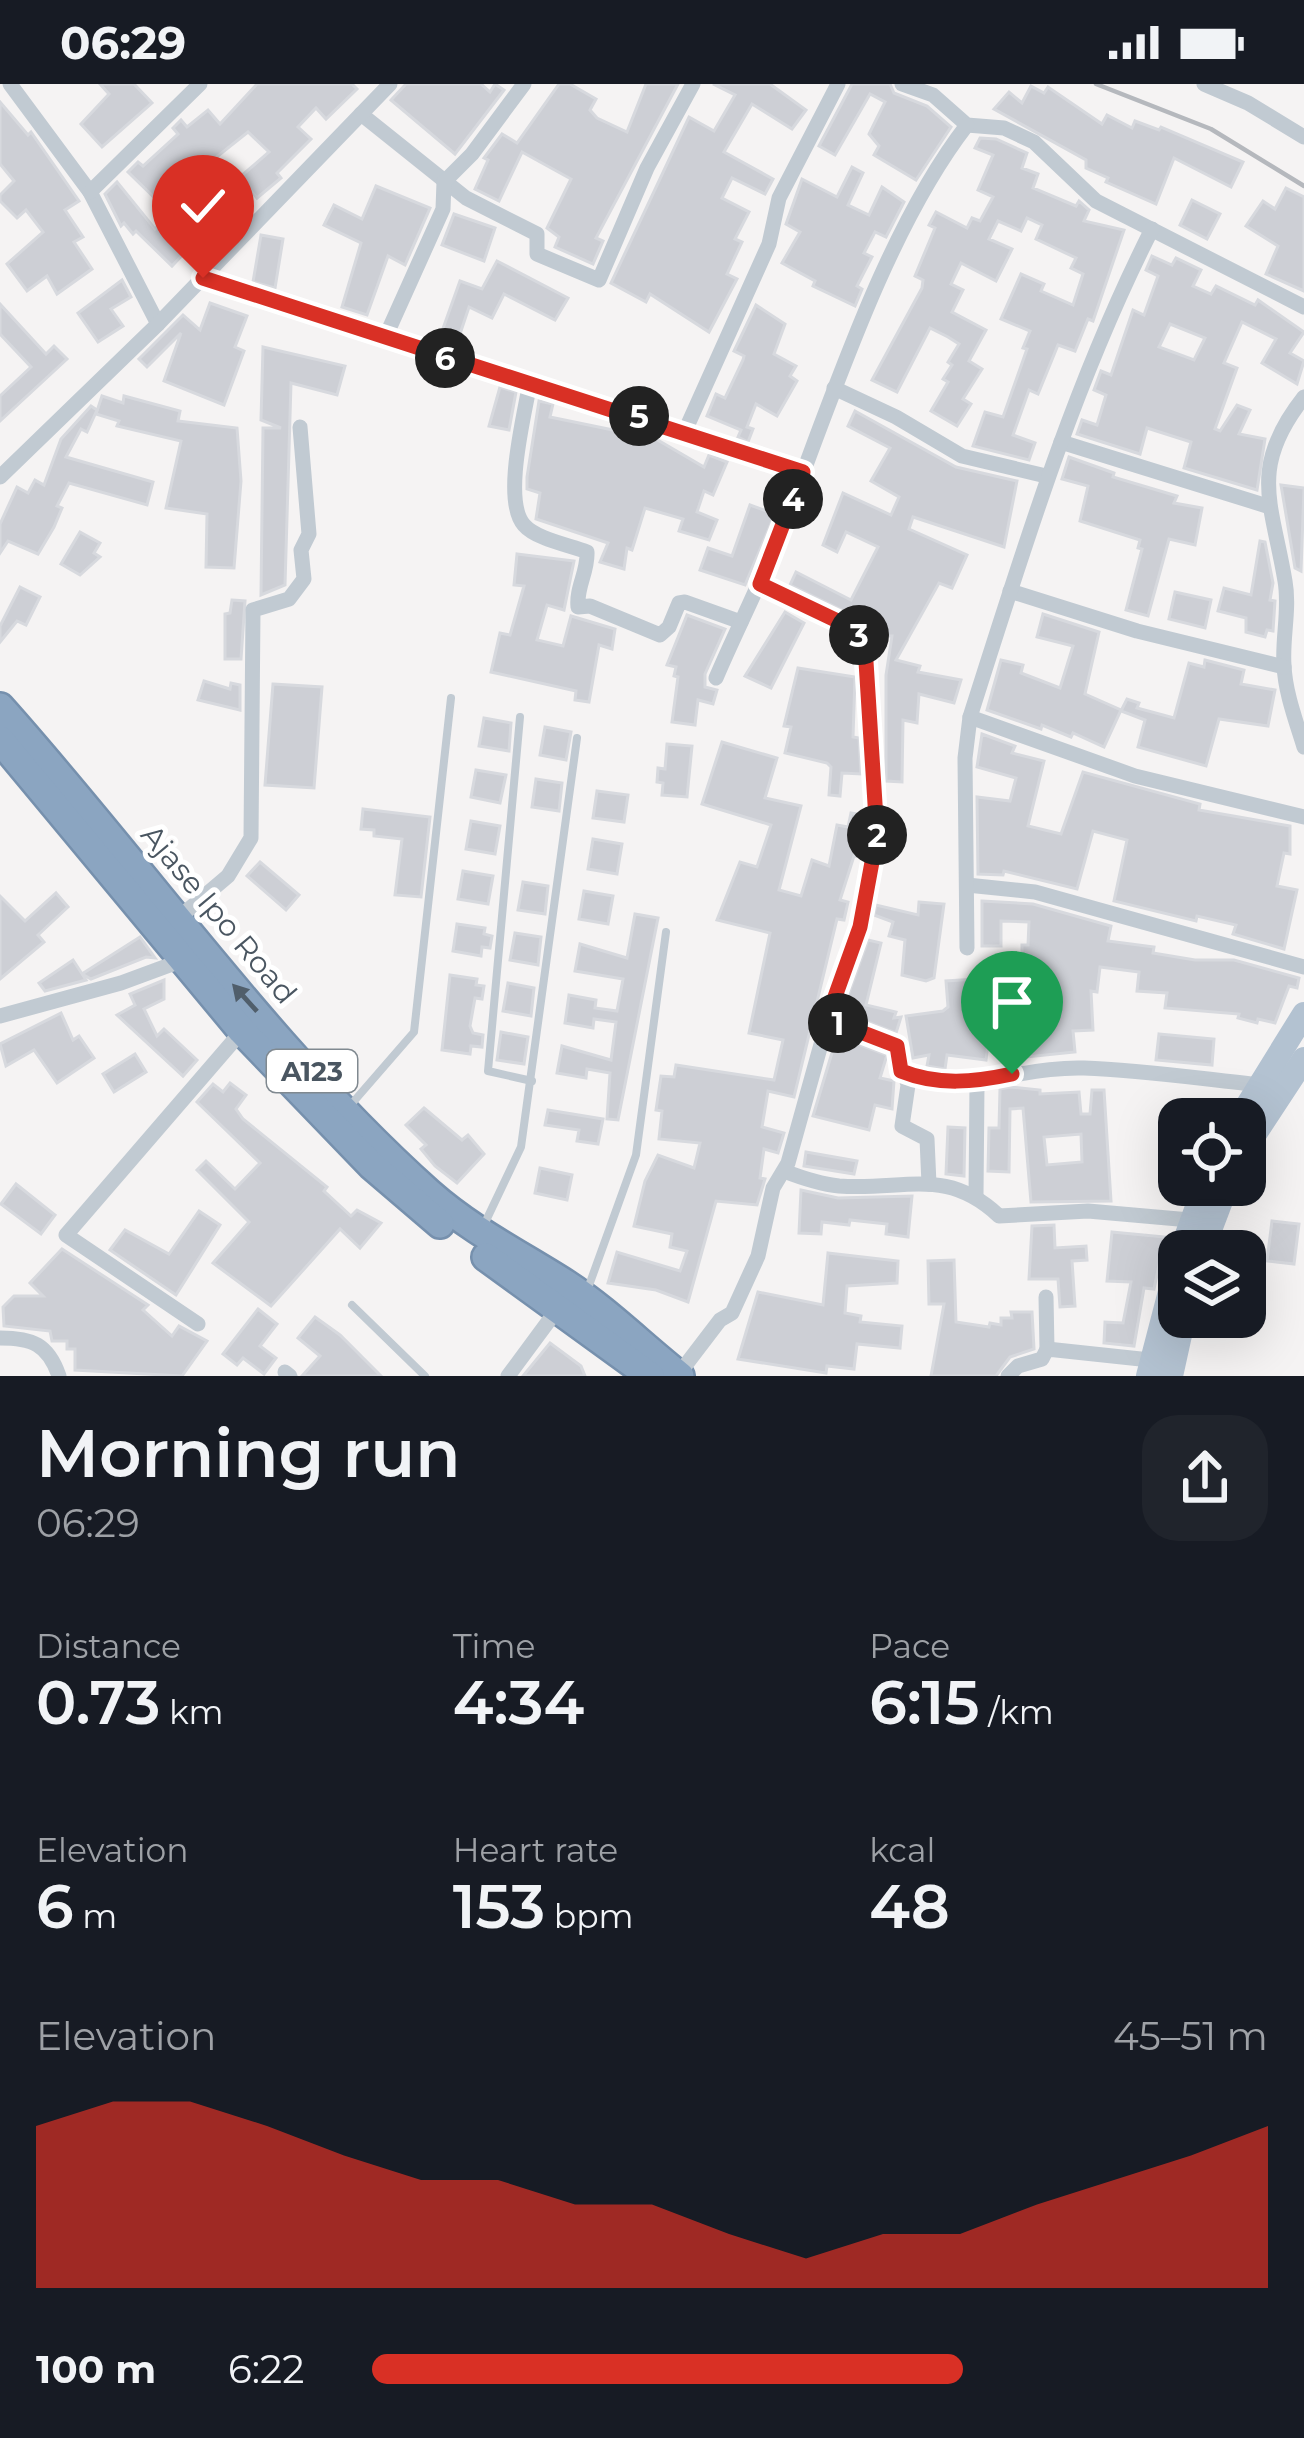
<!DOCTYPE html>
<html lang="en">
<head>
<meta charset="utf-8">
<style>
  body { margin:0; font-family:Montserrat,sans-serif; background:#20242c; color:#f1f3f6; height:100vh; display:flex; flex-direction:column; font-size:45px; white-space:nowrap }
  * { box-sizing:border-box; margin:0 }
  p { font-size:39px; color:#9ea1a6 }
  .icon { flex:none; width:66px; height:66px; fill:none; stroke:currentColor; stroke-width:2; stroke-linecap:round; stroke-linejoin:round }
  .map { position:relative; height:1292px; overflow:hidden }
  .drawer { display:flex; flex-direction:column; background:#171b24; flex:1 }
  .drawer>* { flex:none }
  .tools { position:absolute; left:1158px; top:1014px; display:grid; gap:24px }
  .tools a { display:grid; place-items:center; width:108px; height:108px; border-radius:24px; background:#171b24; box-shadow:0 12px 48px #0002; font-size:60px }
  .pin { position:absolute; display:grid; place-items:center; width:102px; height:102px; color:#fff; margin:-123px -51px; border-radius:50% 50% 50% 0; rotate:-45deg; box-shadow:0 0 12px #0007 }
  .pin .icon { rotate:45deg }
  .km { position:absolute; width:60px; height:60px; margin:-30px; border-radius:50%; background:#222; color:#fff; font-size:33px; line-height:60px; text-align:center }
  .round { display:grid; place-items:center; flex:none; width:126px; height:126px; border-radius:36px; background:#20242c }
  .headline { display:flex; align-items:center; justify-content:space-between; height:204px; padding:0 36px }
  h1 { font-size:66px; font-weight:600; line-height:90px }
  .figures { display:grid; grid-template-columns:repeat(3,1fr); gap:18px; height:204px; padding:12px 36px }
  .figures div { display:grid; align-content:center }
  .figures b { font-size:60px; font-weight:600 }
  .figures small { font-size:33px; font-weight:400 }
  .figures p { font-size:33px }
  .chart { height:336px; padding:24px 36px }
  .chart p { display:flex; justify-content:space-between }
  .chart svg { width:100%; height:216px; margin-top:12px; fill:#d93025; opacity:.7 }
  ul { padding:0 36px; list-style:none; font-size:39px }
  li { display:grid; grid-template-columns:192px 144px 1fr; align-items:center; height:90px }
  li i { height:30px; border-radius:15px; background:#d93025 }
  .status { display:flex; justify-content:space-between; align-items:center; height:84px; padding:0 60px; background:#171b24; direction:ltr }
  .status svg { height:33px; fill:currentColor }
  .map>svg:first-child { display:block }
  .building { fill:#cdcfd5; stroke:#d7d9de; stroke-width:3; fill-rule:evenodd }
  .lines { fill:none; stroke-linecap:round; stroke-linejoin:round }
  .highway-casing { stroke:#7690ad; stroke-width:32 }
  .lane { stroke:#c1cad2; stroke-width:8 }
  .street { stroke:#c1cad2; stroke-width:15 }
  .primary { stroke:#b3c2d1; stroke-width:24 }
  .highway { stroke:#8ba5c1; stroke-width:27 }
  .rail { stroke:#b5b8bd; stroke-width:4.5 }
  .oneway { fill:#505e6b }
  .route-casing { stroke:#fff; stroke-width:24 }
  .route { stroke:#d93025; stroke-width:15 }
  .labels { text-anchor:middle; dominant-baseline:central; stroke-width:10; stroke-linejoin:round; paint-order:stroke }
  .shield { fill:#fff; stroke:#808990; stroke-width:3 }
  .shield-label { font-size:27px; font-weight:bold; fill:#4a5661 }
  .street-label { font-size:30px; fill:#4a5661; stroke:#fff }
</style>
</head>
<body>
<div class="status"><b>06:29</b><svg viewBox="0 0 49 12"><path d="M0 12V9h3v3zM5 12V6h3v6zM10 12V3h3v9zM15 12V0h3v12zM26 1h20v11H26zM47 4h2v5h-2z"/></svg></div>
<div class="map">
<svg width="1304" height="1292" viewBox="0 0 1304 1292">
  <rect width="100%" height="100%" fill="#f5f3f3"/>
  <g class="building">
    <path d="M100,0H134L152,19L102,63L81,40L109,10Z"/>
    <path d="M257,0H352L357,5L326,35L316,24L298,43L311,55L277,89L281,94L257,114L240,93L269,68L248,48L214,75L241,90L228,102L201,103L225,125L211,139L178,110L165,124L128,88L138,78L143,82L178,50L173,44L181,36L187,43L208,26L220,40Z"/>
    <path d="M406,0H481L490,8L495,0L504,6L455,70L391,16Z"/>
    <path d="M559,0H570L596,15L590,26L597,34L627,48L646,0H678L596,154L603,157L593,180L555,163L559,153L547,144L571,95L522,68L499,117L475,105L488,76L484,74L502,50L517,59Z"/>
    <path d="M713,0H770L806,26L792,45L752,20L724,68L773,95L765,110L732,94L722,114L749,128L735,155L742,158L727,190L737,195L709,248L650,210L646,218L611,199L689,33L714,47L735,11Z"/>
    <path d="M852,0H890L894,9L927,22L951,43L916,96L874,71L879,62L869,50L885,18L870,10L835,71L819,62Z"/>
    <path d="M1031,2L1044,9L1048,3L1102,40L1107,31L1132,44L1135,37L1159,46L1161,43L1243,78L1231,103L1174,74L1156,120L1106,98L1108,94L1086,84V76L994,25L1009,8L1022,19Z"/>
    <path d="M0,18L28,51L31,48L79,117L65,126L83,153L74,158L92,185L57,210L47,192L27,207L7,180L43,148L26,126L17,134L0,117V111L14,97L0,80Z"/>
    <path d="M980,54L996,55L1027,69L1022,84L1038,90L1033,104L1076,122L1079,117L1089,126L1084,137L1124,146L1093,237L1088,235L1075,267L1058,261L1038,310L1029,306L1013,351L1035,359L1029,376L973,362L985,328L1003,333L1027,265L1023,264L1030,247L1001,235L1021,190L1044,200L1041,207L1073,221L1083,190L1071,184L1076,174L1036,155L1042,141L1027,134L1021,147L998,137L989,155L1012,165L996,197L961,179L951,200L963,206L952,228L986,246L969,277L982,285L963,315L971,320L957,342L931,327L948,298L943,295L952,281L948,278L959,260L948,253L930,244L897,308L872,296L922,204L923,196L915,192L935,144L929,141L936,128L967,144L972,134L980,137L993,113L978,106L993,71L975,64Z"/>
    <path d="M852,83L863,89L848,121L869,131L882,103L904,118L886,153L875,148L864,169L872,173L857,202L862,205L855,222L813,202L815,197L782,179L800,148L786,140L802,95L837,113Z"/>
    <path d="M117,98L155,145L160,140L189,164L172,182L136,147L133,150L124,139L121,142L105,110Z"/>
    <path d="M376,102L430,124L405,181L388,172L367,231L342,223L361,159L324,141L334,121L362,135Z"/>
    <path d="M1286,104L1304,113V207L1266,190L1278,162L1246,142L1263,117L1275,125Z"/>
    <path d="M1192,116L1220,130L1207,155L1180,141Z"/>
    <path d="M454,130L495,144L484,177L442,161Z"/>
    <path d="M261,151L283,155L275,204L253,198Z"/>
    <path d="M1152,172L1172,181L1176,174L1201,186L1193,202L1211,210L1216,202L1255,221L1258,216L1304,248L1290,269L1304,277L1297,300L1262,279L1276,255L1242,238L1224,279L1237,284L1215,345L1220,347L1237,321L1250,326L1239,350L1265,355L1257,406L1184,384L1191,358L1147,344L1140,370L1077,350L1082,336L1097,341L1106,311L1094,306L1101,287L1111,291L1133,226L1144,231L1158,192L1146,186ZM1170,240L1205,254L1194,276L1159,263Z"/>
    <path d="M497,177L568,214L555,236L504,210L492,234L469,223L458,256L441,250L460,197L482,205Z"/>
    <path d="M122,196L131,213L111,225L123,242L98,258L78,229Z"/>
    <path d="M210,219L247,232L235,263L244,267L224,321L164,297L181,249L147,283L139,275L183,231L200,246Z"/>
    <path d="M0,220L46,270L54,262L67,275L0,337V312L31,283L0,250Z"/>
    <path d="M756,221L785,240L774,270L796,282L790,292L797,297L777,332L756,320L747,343L753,345L748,358L738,353L741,346L707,332L716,310L725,314L743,276L744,272L734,267Z"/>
    <path d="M263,263L345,282L337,311L291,299L285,501L261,511L263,344H281L261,336Z"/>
    <path d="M500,303L516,308L509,346L489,342Z"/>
    <path d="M102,312L123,319L124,312L180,327L178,337L237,344L241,397L234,484L206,483L207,430L166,424L181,357L117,342L119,337L96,330Z"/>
    <path d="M539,317L553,320L550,333L613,346L643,359L649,351L704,383L709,371L727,378L713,411L704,407L697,428L717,436L709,456L679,447L683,435L645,424L632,466L627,464L624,485L600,478L608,459L536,435L540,409L527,405V393Z"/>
    <path d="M91,322L97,326L87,348L81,345L66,373L153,398L147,421L69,399L57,422L62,424L54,443L38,470L8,457L0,469V440L17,403L28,409L35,396L44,401L61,355Z"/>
    <path d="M855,327L956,383L1017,397L1004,463L913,433L909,445L967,471L952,504L939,499L896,576L920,582L918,588L961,596L954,619L919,610L917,639L903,636L902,698L886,697V591L892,552H872L852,531L790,501L796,488L851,516L878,463L846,448L837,468L823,461L843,409L891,431L899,413L871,397L890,364L848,342Z"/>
    <path d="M1069,373L1114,389L1113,393L1177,412L1174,419L1202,424L1195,461L1169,455L1148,532L1126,526L1142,465L1138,464L1140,456L1080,437L1088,402L1062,395Z"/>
    <path d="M1281,401L1304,404L1301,487L1295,484Z"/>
    <path d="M750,421L775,430L745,501L700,486L708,464L732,472Z"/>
    <path d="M80,448L100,459L94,469L100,473L80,491L61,480Z"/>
    <path d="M1260,457L1265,458L1273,499L1270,516L1275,517L1273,547L1267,546L1265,553L1246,548V534L1218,527L1224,504L1251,511Z"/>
    <path d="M517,470L574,477L564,526L547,521L537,556L563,562L571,532L615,545L612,565L599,561L589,618L575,616L576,607L491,588L500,549L510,551L524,502L514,501Z"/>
    <path d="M20,503L40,513L26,541L17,537L0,558V542Z"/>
    <path d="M1175,508L1211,516L1205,544L1169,535Z"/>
    <path d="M232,516L245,517L241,575H225V530L230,529Z"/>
    <path d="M785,528L804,539L771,604L745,592Z"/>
    <path d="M1043,530L1099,548L1085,610L1121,626L1104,663L1073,649L1071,653L1042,641L1041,645L987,626L1001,576L1023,581L1021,589L1060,604L1073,562L1037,553Z"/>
    <path d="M687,531L725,545L705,590V603L717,606L713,620L698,616L695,641L672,638L678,593L674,592L676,583L667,581Z"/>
    <path d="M1205,576L1244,586L1241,600L1275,606L1268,642L1219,635L1206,682L1138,663L1145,636L1121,627L1127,615L1139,619L1137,624L1174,634L1189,579L1204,583Z"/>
    <path d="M798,584L855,593L853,653L859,654L861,690L842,689L840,712L829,711L831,683L827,679L785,669L791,643L784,642Z"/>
    <path d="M204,597L230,605L231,599L240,601V626L198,616Z"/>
    <path d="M273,600L322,603L314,704L265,701Z"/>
    <path d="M484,634L511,639L509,667L479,662Z"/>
    <path d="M545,643L571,648L566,676L540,671Z"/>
    <path d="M982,650L1015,662L1012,669L1044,677L1028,742L1061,750L1083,688L1200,720L1199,726L1290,742V770L1284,769L1277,802L1297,806L1284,865L1233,850L1236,841L1197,832L1196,837L1114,817L1127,756L1093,747L1077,805L1004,787L1003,791L978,790L977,713L1010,717L1016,694L977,683Z"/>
    <path d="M722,658L777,674L765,714L801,722L779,806L801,812L812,776L829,782L837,741L848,743L851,729L864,731L865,750L861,773L854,772L840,816L848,818L844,836L837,835L794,1013L768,1007L762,1043L784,1049L778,1069L764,1065L760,1094L765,1095L757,1121L716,1117L688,1218L656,1206L608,1199L617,1168L680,1187L687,1167L670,1163L672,1150L634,1142L645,1097L658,1071L694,1084L700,1059L659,1055L662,1027L656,1026L661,992L674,993L676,981L774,996L783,956L749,949L770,849L717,836L740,778L757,783L771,741L702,720Z"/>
    <path d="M667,660L692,662L687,713L662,711L663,699L657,698L658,684L665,685Z"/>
    <path d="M476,686L506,691L500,719L471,713Z"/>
    <path d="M536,695L562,699L559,727L532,723Z"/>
    <path d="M597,707L628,711L624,738L593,734Z"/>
    <path d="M363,725L430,733L421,813L395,811L402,755L374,752V746L361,745Z"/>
    <path d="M471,737L500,742L495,770L466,765Z"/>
    <path d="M593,755L622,760L617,790L588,785Z"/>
    <path d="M260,778L299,811L286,826L247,792Z"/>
    <path d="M463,787L493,792L488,820L458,815Z"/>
    <path d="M523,798L548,802L545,830L518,826Z"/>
    <path d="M584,807L613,812L608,840L579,835Z"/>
    <path d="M56,809L68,823L38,851L44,858L0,895V812L25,837Z"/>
    <path d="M982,817L1033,820L1111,842L1108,857L1154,863L1153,869L1195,876H1234L1299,894L1297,904L1289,902L1275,939L1258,935L1257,939L1238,934L1239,930L1165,924L1167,909L1137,907L1139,888L1100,883L1097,908L1091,907L1093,946L1073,947L1075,968L1017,974V872H1022V861H1028L1029,838L1001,837V862H982Z"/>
    <path d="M919,818L944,820L934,894L926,897L902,891L905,856L889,852L893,838L874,831L876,821L918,831Z"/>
    <path d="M635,830L658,834L618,1036L607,1035L610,989L587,985L586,994L557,989L562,962L611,976L616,938L594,935L593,944L565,939L569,911L596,916L595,924L617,927L623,895L575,887L580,860L627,874Z"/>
    <path d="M457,840L485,844L484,850L492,852L490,864L482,863L481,872L453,867Z"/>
    <path d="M515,849L541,853L538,881L510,876Z"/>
    <path d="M140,853L155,874L146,873L91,895L82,890Z"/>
    <path d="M868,856L881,859L866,921L896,928L894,934L901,933L896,949L842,928Z"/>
    <path d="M73,876L86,896L45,907L39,899Z"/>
    <path d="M450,891L477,895L476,901L484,902L482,915L475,914L470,942L473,949L483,951L482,963L471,962L470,970L442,966Z"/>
    <path d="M976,895L978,951L989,952L986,976L947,971L945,985L927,982L929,971L913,974L906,932L943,927L948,923L946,897Z"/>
    <path d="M164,896V915L144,925L157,952L164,945L197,976L183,992L117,931L135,921L130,910Z"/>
    <path d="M508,899L534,904L531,932L503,927Z"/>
    <path d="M61,929L73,956L79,952L94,974L57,999L34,966L6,982L0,960Z"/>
    <path d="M501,948L528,953L524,980L497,976Z"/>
    <path d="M1159,950L1214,955L1212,981L1156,976Z"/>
    <path d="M837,952L887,971L880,994L894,997L892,1025L875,1021L869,1046L813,1032Z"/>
    <path d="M135,970L146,988L114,1008L103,990Z"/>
    <path d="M230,999L246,1011L236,1025L243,1035L327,1103L324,1107L351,1132L357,1126L381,1139L360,1164L340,1145L271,1222L213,1179L249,1138L197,1086L206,1077L235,1105L260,1079L197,1018L213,1000L223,1008Z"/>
    <path d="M1010,1003L1040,1006V1010L1079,1008L1081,1030H1090L1092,1006H1104L1111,1117L1031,1118L1023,1024L1010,1025L1009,1088L988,1087L989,1044H999L1000,1005ZM1081,1050L1082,1078L1047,1081L1044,1053Z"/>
    <path d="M424,1024L462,1056L468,1051L484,1070L457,1099L435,1082L421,1065L426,1061L406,1041Z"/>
    <path d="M548,1026L603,1035L598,1060L577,1057L579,1046L545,1041Z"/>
    <path d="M948,1043L965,1044L964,1092L946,1090Z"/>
    <path d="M806,1068L857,1077L854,1090L804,1082Z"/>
    <path d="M540,1084L572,1091L567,1116L535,1109Z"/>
    <path d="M16,1100L55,1131L41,1150L1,1120Z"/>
    <path d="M801,1106L838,1114L912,1112L908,1153L886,1150L887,1140L850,1136L849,1141L822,1138L821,1150L799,1149Z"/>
    <path d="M199,1127L220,1141L176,1211L110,1166L125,1146L169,1170Z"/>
    <path d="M1272,1137L1299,1140L1294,1180L1267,1177Z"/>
    <path d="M1054,1141L1055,1164L1086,1162L1087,1176L1072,1177L1075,1222L1060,1223L1058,1195H1029L1032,1142Z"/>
    <path d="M1112,1148L1165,1153L1154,1205L1144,1204L1134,1262L1104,1259L1105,1238L1123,1239L1131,1198L1107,1197Z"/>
    <path d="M62,1165L148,1221L143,1226L172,1252L179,1242L207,1257L182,1292L75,1286V1265H67V1257H52L50,1247L4,1242L3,1223L14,1212H43L30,1199Z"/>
    <path d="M828,1169L898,1177L897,1199L847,1202L845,1229L861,1232L860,1238L902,1242L900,1264L857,1260L854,1285L827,1282L826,1289L738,1275L758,1208L823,1221Z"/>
    <path d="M954,1176L956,1238L989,1243L990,1239L1001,1241V1234H1012L1011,1228H1032L1034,1265L1010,1273L996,1292H931L944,1220H929L928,1177Z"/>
    <path d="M258,1225L277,1240L260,1262L276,1274L264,1290L243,1274L237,1281L223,1270Z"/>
    <path d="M315,1233L340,1251L381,1292H302L320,1272L298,1254Z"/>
    <path d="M550,1259L581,1282L585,1292H523Z"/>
  </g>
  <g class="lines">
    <defs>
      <g id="highway">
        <path d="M0,623C144,784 268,965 429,1109C472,1147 519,1170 566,1200C606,1226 642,1262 680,1292"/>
        <path d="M0,656L242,947L371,1081L440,1140"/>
        <path d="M486,1173L650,1292"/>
      </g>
    </defs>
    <use href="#highway" class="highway-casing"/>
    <g class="lane">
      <path d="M520,633L488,987L532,997"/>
      <path d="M348,1024L414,948L451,614"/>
      <path d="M483,1143L521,1063L577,654"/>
      <path d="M587,1207L636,1071L666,848"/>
      <path d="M352,1221L425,1292"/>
    </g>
    <g class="street">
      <path d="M10,0L90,108L158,240"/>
      <path d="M902,0L933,11L967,41L1004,44L1034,58L1096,117L1304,223"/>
      <path d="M1204,0L1248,19L1304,53"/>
      <path d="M361,30L466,114L537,150V170L599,196L647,84L693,0"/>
      <path d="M90,108L200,0"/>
      <path d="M203,194L804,389"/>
      <path d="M385,254L443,125L444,98L472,70L524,0"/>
      <path d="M530,298C525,329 502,416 524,441C536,455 569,461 587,468C588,488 576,503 578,523L590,522L660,551L669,543L679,519L685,518L741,538"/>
      <path d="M834,304L896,333L962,372L1046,392"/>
      <path d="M1304,313C1248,384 1272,419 1285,497C1290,525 1282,554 1284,581C1285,608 1296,637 1304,663"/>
      <path d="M685,347L769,160L779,114L838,0"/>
      <path d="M1061,358L1267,422"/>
      <path d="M0,393L158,240L390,0"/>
      <path d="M1010,507L1137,547L1284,583"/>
      <path d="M716,594C739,540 766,489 786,434C833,312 887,144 967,41"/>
      <path d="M970,633L1135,692L1304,733"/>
      <path d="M967,801L1035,808L1304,883"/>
      <path d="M175,837L228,792L251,754L253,526L289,515L304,495L301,466L309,450L300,343"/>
      <path d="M967,864L965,674L970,633C1023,467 1073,301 1152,145"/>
      <path d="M0,932L121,899L186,875"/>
      <path d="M827,935L897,962L908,1001L902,1042L927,1055L929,1100"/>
      <path d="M901,987C962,1012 1022,982 1084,984C1143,986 1202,995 1261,1001"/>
      <path d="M784,1087C802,1094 819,1100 839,1102C904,1107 946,1082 999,1132L1088,1127L1190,1136"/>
      <path d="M976,1111L977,1000"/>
      <path d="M1046,1213L1047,1265"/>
      <path d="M198,1240L66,1151L242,947"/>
      <path d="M0,1254C32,1254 48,1260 59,1292"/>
      <path d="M285,1288L290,1292"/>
      <path d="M678,1291L720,1236L732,1229L758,1172L773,1104L788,1079L835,910L860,843L877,751L865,562L846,541L760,500"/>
      <path d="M508,1292L559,1223"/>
      <path d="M1008,1292L1018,1282L1042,1275L1047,1265L1150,1276"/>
    </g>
    <g class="primary">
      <path d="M1239,1035L1304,930"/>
      <path d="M1245,1065L1304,975"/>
      <path d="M1181,1167L1205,1101"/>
      <path d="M1202,1167L1227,1101"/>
      <path d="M1148,1292L1179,1173"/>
      <path d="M1171,1292L1184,1233"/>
    </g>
    <use href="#highway" class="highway"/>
    <path class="rail" d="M1096,0L1211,45L1304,102"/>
  </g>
  <defs><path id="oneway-solid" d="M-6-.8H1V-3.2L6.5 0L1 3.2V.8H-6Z" transform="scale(3)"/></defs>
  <use class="oneway" href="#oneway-solid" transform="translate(245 914) rotate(-132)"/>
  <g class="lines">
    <defs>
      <path id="route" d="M203,194L803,388L760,500L846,541L865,562L877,751L860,843L827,935L897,962L901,987C938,1002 975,998 1012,990"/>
    </defs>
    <use href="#route" class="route-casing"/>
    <use href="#route" class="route"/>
  </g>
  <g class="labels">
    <rect class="shield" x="267" y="966" width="90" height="42" rx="9"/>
    <g class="shield-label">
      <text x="312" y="987">A123</text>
    </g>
    <g class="street-label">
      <text transform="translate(219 830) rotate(50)">Ajase Ipo Road</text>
    </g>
  </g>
</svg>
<div class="tools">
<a><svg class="icon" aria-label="locate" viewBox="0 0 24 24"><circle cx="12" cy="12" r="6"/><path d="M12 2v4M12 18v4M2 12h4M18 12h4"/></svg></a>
<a><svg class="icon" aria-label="layers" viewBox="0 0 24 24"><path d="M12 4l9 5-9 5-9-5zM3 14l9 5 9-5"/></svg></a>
</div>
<div class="pin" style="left:1012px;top:990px;background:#1e9e55"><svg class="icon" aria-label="arrive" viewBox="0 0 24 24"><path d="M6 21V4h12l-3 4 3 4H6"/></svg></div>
<div class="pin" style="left:203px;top:194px;background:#d93025"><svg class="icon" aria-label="check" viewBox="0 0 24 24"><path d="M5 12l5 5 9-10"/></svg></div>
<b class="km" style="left:838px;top:939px">1</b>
<b class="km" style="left:877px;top:751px">2</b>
<b class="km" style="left:859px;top:551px">3</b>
<b class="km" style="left:793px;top:415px">4</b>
<b class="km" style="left:639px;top:332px">5</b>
<b class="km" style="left:445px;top:274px">6</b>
</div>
<section class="drawer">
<div class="headline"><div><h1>Morning run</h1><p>06:29</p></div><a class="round"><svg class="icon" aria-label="share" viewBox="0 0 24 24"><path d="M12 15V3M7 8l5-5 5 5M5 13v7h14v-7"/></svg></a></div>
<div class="figures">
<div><p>Distance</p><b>0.73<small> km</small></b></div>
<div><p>Time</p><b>4:34</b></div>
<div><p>Pace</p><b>6:15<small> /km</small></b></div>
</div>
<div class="figures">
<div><p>Elevation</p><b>6<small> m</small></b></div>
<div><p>Heart rate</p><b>153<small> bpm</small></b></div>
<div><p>kcal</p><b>48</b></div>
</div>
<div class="chart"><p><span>Elevation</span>45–51 m</p>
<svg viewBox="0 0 160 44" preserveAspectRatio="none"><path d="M0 44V11L10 6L20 6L30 11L40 17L50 22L60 22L70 27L80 27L90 33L100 38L110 33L120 33L130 27L140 22L150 17L160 11V44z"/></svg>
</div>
<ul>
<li><b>100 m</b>6:22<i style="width:66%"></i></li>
</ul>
</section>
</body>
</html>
